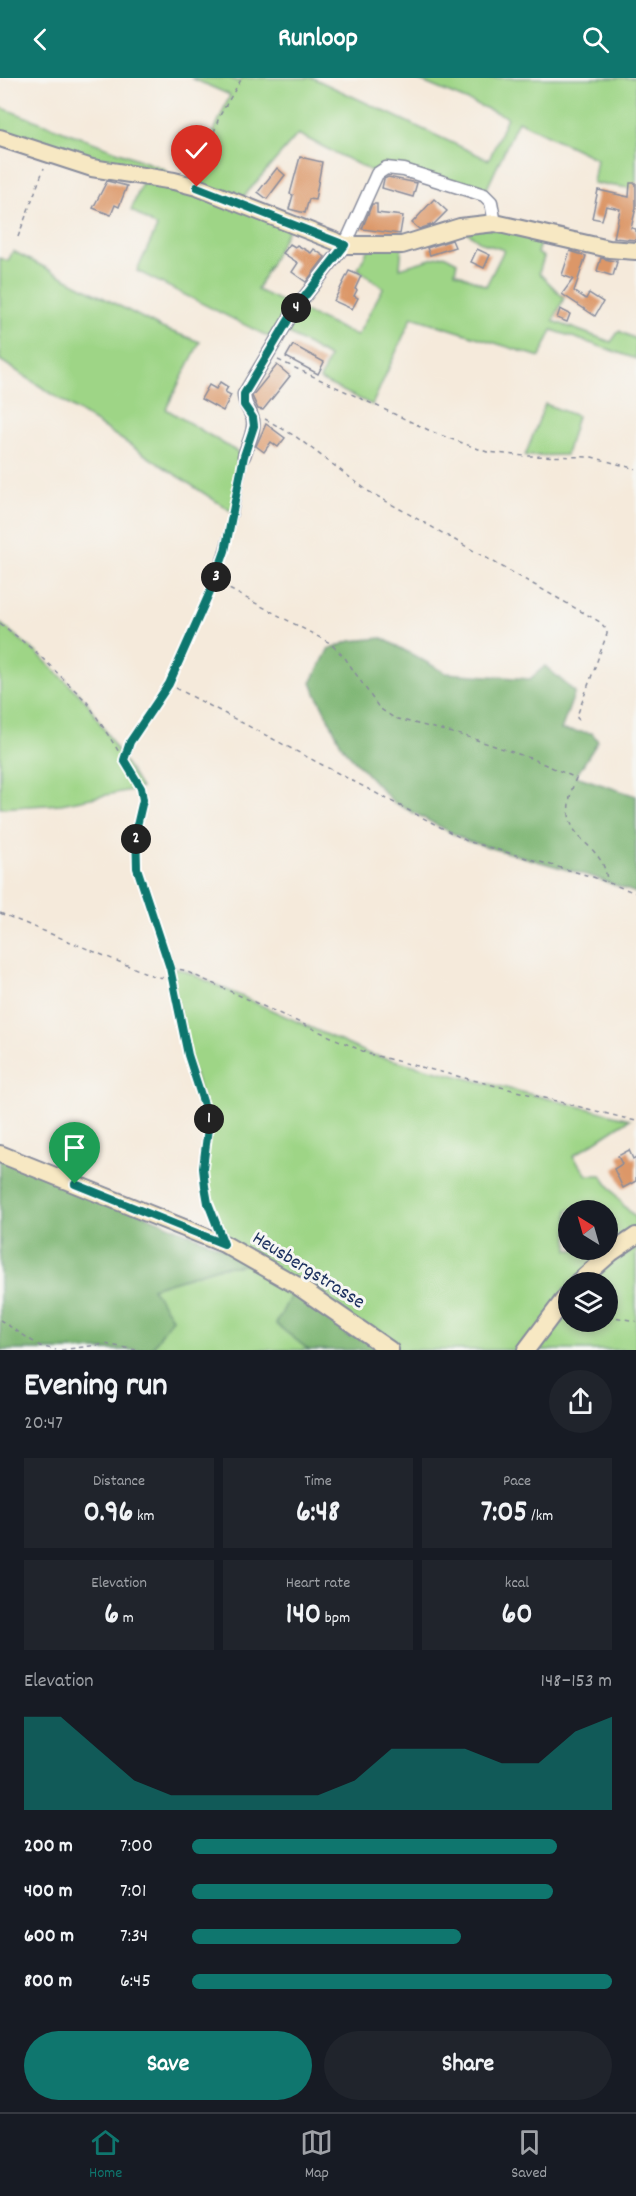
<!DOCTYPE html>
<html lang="en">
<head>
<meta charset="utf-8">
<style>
  body { margin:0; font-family:Dekko,sans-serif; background:#20242c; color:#f1f3f6; height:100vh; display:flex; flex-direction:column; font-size:22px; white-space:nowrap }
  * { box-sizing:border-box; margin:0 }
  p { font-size:20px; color:#9ea1a6 }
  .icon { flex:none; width:33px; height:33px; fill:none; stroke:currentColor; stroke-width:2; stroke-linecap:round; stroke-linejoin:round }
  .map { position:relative; height:1272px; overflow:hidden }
  .panel { display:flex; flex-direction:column; background:#171b24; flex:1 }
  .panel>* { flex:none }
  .needle { width:39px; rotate:323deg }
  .tools { position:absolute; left:558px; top:1122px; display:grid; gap:12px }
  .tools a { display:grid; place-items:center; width:60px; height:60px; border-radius:50%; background:#171b24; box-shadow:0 3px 9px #0003; font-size:30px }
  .pin { position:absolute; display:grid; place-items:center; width:51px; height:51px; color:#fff; margin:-62px -26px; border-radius:50% 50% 50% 0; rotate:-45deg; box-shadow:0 0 6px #0007 }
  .pin .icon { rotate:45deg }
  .km { position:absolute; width:30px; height:30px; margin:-15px; border-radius:50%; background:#222; color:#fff; font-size:16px; line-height:30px; text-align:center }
  .round { display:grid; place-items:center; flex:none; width:63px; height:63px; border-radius:32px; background:#20242c }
  .headline { display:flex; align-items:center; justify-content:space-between; height:102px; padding:0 24px }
  h1 { font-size:33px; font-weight:800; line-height:45px }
  .figures { display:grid; grid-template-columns:repeat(3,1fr); gap:9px; height:102px; padding:6px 24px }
  .figures div { display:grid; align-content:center; border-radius:0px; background:#20242c; text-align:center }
  .figures b { font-size:30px; font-weight:800 }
  .figures small { font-size:16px; font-weight:400 }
  .figures p { font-size:16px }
  .chart { height:168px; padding:12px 24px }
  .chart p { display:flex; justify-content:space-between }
  .chart svg { width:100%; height:108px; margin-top:6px; fill:#0f766e; opacity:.7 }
  .cta { display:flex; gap:12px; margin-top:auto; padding:12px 24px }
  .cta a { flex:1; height:69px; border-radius:36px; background:#0f766e; color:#fff; font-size:24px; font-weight:800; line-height:69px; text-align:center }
  .cta a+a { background:#20242c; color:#f1f3f6 }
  ul { padding:0 24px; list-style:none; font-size:20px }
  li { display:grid; grid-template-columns:96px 72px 1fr; align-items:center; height:45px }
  li i { height:15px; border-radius:8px; background:#0f766e }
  header { display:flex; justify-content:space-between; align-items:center; height:78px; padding:0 24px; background:#0f766e; color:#fff; font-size:27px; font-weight:800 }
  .menu { display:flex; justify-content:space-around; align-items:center; height:84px; border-top:2px solid #363941; background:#171b24; font-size:16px; color:#9ea1a6 }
  .menu a { display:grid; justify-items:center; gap:3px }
  .menu .selected { color:#0f766e }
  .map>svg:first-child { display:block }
  .green { fill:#9ed586; stroke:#5c8272; stroke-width:1.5; fill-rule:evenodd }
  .forest { fill:#7eb673; stroke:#4c7268; stroke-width:1.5 }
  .building { fill:#dc9768 }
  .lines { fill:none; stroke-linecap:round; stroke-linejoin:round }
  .lane-casing { stroke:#888c9c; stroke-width:9 }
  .street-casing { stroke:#888c9c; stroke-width:15 }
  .secondary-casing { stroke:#888c9c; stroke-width:20 }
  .path { stroke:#888c9c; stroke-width:1.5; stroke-dasharray:4.5 4.5; stroke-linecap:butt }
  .lane { stroke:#fff; stroke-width:6 }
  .street { stroke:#fff; stroke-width:12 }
  .secondary { stroke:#f7e8c3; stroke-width:16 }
  .route-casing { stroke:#fff; stroke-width:12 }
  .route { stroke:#0f766e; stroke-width:8 }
  .labels { text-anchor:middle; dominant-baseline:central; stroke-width:6; stroke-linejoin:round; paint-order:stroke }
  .street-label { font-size:20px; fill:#1b2f5e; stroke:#f6f6f2 }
</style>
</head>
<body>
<header><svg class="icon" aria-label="back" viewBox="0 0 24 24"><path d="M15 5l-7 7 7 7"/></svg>Runloop<svg class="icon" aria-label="search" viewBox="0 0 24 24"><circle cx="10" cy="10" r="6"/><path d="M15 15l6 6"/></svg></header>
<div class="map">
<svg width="636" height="1272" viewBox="0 0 636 1272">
  <rect width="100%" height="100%" fill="#f6f6f2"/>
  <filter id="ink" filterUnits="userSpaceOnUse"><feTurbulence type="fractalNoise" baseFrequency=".0167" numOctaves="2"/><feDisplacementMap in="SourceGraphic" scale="12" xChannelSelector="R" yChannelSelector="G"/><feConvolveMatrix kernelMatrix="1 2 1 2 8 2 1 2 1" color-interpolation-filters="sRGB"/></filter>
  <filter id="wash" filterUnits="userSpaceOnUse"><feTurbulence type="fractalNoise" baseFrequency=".008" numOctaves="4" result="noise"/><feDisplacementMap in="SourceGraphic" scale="24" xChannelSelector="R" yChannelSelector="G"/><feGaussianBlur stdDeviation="1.35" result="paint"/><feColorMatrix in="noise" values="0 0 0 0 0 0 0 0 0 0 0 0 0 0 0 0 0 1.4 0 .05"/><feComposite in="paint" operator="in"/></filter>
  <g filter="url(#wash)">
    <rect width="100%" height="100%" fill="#f5eadb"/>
    <g class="green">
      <path d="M191,0H229L239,4L242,0H313L489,82L507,39L413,0H636V111L593,105L597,81L518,43L484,117L404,92L377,96L298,56L238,125L291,146L257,212L357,258L383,210L358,191L369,169L402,167L400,190L444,177L457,184L455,194L486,208L504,172L482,165L460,149L544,154L537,175L544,179L539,195L564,220L553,243L611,264L619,253L636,261V281L552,252L540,279L412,239L372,327L320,302L329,279L282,252L275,262L137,193L157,149L131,132L145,98L0,60V29L164,91L174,103L197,109L210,62L230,17Z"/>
      <path d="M13,173L162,250L200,264L166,331L244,378L234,435L0,282V180L8,183Z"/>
      <path d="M545,326L577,338L566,377L525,378Z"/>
      <path d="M0,545L37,575L87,624L141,710L61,726L0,730Z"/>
      <path d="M170,890L183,892L369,976L630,1041L573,1078L587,1097H601L624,1128L636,1140V1272H390L276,1246L309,1272H151L172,1240L151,1210L220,1189L260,1186L224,1166L208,1125L203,1090L209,1042L188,977ZM568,1132H608V1172H568ZM568,1204H608V1244H568Z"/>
    </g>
    <g class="forest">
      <path d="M382,560L446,595L530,601L545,588L575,614L561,652L592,655L598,663L576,698L636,718V815L593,799L467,763L393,724L343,670L311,605L328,572L350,563Z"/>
      <path d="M0,1076L261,1186L220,1189L152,1210L172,1240L151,1272H0Z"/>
      <path d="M296,1207L390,1272H309L276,1246Z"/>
    </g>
    <g id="blocks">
      <g class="building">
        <path d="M300,79L322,84L315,122L309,121L305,135L289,131L293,117L290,116Z"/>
        <path d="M277,90L285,97L267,121L258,114Z"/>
        <path d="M388,99L417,105L413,119L382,110L384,101Z"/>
        <path d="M107,103L127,108L119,129L115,127L111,137L93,130Z"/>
        <path d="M630,105H636V130L631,150L636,151V162L614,160L620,131L606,128L602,142L592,140L598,112L629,119Z"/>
        <path d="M434,121L447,133L434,146L419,151L412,145Z"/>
        <path d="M372,126H377V135L403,138L400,156L362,151Z"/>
        <path d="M452,162L455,169L430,177L427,170Z"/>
        <path d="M290,166L295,169L297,167L311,175L314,171L325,179L306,204L292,194L298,185L283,175Z"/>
        <path d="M477,171L490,177L484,190L471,184Z"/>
        <path d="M570,173L586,178L574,213L586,221L589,215L603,224L595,238L562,216L573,201L562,197Z"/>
        <path d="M601,180L617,184L613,198L597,193Z"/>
        <path d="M349,193L361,198L355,211L357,212L354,218L358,220L352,231L334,223Z"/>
        <path d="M560,231L570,236L567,244L557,240Z"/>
        <path d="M293,267L324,284L318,296L286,279Z"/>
        <path d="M277,287L290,298L263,332L258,331L252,318Z"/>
        <path d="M220,304L228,309L225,314L231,317L223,333L201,321L209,307L216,311Z"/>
        <path d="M266,346L285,360L278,369L271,364L264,374L256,368Z"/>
        <path d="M629,1072L633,1081L636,1079V1103L623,1110L614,1091L622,1086L618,1078Z"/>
      </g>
    </g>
  </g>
  <g filter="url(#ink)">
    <use href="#blocks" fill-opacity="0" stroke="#888c9c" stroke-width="1.5"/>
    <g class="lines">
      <defs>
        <path id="lane" d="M125,682L130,664L169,606L213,507L234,435L244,378"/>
        <path id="street" d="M244,378C247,367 257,350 252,339C249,330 244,327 244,316L295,231L345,167L377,96L386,90L404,92L484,117L491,124L495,145"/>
        <g id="secondary">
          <path d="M0,60L92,90L174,103L197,109L345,167H402L460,149L495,145L609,171L636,173"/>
          <path d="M0,1076L224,1166L296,1207L390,1272"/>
          <path d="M578,1204L611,1175L636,1158"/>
          <path d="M526,1272L568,1216"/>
        </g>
      </defs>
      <use href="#lane" class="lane-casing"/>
      <use href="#street" class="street-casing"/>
      <use href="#secondary" class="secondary-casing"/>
      <g class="path">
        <path d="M200,97L219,39L242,0"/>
        <path d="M18,159L44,90"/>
        <path d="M278,282L435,355L487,374L525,378L592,379L636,391"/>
        <path d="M265,341L295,358L368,413L600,544L607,552V556L578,635L577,640L583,645"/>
        <path d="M221,509L231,512L330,565L345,580L379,630L394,640L465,658L530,680L576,700C549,767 605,758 607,804"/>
        <path d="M0,545L37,575L87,624L119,674"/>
        <path d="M176,610L467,763L593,799L636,815"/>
        <path d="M129,690L141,710L143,722L136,752L137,790L170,890L188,977L209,1042L203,1090L208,1125L217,1148"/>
        <path d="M0,835L156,899L171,900"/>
        <path d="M171,890L183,892L369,976L636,1043"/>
        <path d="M608,1238L636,1243"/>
        <path d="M0,1242L40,1268L56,1272"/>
        <path d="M61,1272L105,1266L136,1272"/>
      </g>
      <use href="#lane" class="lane"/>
      <use href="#street" class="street"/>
      <use href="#secondary" class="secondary"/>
    </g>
  </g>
  <g class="lines" filter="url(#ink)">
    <defs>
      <path id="route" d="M75,1106L224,1166L208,1125L205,1108L203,1090L209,1042L188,977L170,890L137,790L136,752L143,722L141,710L124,682L130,664L169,606L213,507L225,473L244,378L254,348L253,340L244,327V316L295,231L345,167L197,109"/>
    </defs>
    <use href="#route" class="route-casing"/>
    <use href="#route" class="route"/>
  </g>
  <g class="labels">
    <g class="street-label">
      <text transform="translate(308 1193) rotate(32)">Heusbergstrasse</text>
    </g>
  </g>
</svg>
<div class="tools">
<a><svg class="needle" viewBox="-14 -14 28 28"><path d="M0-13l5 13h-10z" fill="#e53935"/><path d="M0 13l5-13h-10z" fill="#9ea1a6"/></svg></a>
<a><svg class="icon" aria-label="layers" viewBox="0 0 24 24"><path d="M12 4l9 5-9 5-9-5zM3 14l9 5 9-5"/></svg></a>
</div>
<div class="pin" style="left:75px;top:1106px;background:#1e9e55"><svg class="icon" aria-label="arrive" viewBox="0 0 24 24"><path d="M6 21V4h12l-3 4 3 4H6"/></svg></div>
<div class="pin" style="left:197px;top:109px;background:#d93025"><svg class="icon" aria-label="check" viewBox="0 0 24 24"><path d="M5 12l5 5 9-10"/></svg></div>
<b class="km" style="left:209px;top:1041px">1</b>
<b class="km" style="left:136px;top:761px">2</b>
<b class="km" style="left:216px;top:499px">3</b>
<b class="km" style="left:296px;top:230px">4</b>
</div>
<section class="panel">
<div class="headline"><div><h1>Evening run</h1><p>20:47</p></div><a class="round"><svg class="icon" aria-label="share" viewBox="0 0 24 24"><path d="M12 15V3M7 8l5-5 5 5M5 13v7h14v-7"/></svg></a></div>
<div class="figures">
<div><p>Distance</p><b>0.96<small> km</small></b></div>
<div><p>Time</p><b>6:48</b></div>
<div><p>Pace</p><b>7:05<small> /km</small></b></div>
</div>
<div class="figures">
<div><p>Elevation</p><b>6<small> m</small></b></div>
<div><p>Heart rate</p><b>140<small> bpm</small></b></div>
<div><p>kcal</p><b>60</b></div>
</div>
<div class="chart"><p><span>Elevation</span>148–153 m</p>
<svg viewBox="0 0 160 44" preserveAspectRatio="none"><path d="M0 44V6L10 6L20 19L30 32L40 38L50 38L60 38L70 38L80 38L90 32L100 19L110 19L120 19L130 25L140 25L150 12L160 6V44z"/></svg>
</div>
<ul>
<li><b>200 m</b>7:00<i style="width:87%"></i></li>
<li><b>400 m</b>7:01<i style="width:86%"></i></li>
<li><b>600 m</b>7:34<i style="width:64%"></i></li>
<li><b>800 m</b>6:45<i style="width:100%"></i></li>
</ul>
<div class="cta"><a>Save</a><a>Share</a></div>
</section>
<nav class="menu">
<a class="selected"><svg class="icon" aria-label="home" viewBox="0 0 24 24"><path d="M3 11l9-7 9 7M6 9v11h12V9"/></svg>Home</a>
<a><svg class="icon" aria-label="map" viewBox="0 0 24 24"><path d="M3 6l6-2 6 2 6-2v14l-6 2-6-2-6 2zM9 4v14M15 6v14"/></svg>Map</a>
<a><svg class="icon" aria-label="saved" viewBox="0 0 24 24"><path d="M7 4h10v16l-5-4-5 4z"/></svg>Saved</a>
</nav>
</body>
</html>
